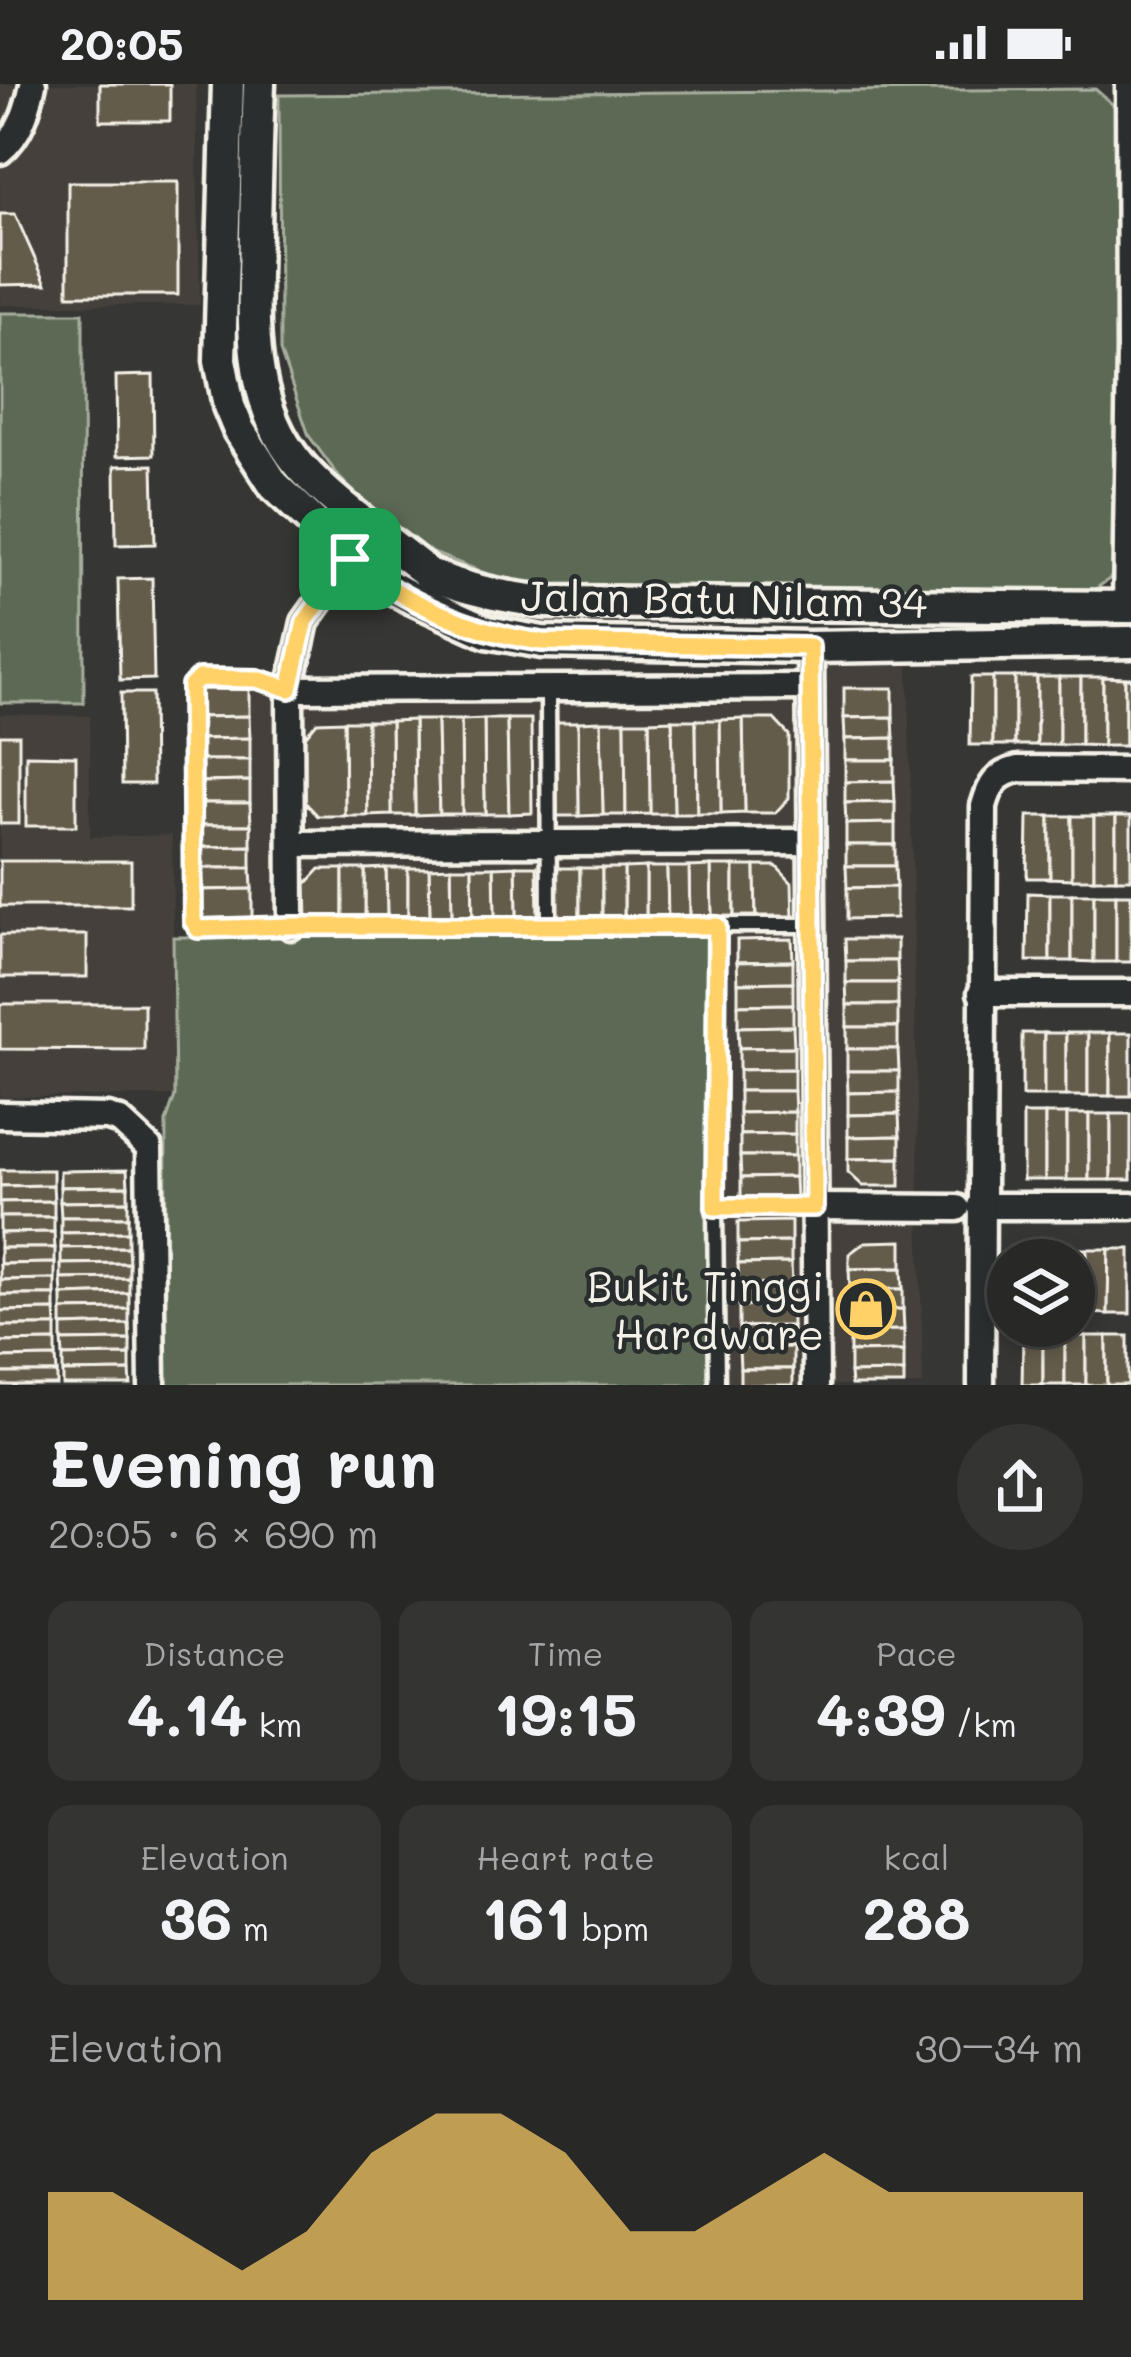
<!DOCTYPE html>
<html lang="en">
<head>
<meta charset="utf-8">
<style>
  body { margin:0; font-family:Mali,sans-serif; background:#343433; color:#f1f3f6; height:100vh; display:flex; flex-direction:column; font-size:45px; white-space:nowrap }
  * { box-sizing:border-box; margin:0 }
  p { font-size:39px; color:#a5a6a7 }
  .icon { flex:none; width:66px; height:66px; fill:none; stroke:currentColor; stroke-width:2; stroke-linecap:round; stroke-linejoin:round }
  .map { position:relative; height:1301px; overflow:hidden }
  .details { display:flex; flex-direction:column; background:#282827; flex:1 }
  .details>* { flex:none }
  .fabs { position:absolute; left:987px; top:1155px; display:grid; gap:24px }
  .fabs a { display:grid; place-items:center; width:108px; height:108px; border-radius:50%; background:#282827; box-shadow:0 6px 18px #0003,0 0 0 3px #444; font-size:60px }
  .pin { position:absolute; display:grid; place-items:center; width:102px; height:102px; color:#fff; margin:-51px; border-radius:24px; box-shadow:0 6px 18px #0006 }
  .round { display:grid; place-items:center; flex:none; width:126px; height:126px; border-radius:63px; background:#343433 }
  .head { display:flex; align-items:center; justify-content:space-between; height:204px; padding:0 48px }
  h1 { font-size:66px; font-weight:800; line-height:90px }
  .figures { display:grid; grid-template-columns:repeat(3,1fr); gap:18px; height:204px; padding:12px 48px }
  .figures div { display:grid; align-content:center; border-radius:24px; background:#343433; text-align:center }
  .figures b { font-size:60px; font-weight:800 }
  .figures small { font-size:33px; font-weight:400 }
  .figures p { font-size:33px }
  .chart { height:336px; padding:24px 48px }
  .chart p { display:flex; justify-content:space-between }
  .chart svg { width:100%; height:216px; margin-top:12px; fill:#ffd166; opacity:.7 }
  .status { display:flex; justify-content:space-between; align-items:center; height:84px; padding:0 60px; background:#282827; direction:ltr }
  .status svg { height:33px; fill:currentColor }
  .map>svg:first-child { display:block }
  .built { fill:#44413b }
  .green { fill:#5c6b54; stroke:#a8ae9e; stroke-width:3 }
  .building { fill:#645b4c; stroke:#f4f1e8; stroke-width:3 }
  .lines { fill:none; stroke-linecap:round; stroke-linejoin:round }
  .service-casing { stroke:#f4f1e8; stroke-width:21 }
  .minor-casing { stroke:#f4f1e8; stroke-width:33 }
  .tertiary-casing { stroke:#f4f1e8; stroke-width:39 }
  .service { stroke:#2a2d2e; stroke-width:12 }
  .minor { stroke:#2a2d2e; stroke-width:24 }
  .tertiary { stroke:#2a2d2e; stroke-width:30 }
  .route-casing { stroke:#fff; stroke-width:24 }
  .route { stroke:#ffd166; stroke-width:15 }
  .labels { text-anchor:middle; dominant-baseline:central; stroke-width:9; stroke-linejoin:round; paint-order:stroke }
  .street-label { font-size:42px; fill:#f4f1e8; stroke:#2a2d2e }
  .poi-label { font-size:42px; fill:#f4f1e8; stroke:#2a2d2e; text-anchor:end }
</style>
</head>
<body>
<div class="status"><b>20:05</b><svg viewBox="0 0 49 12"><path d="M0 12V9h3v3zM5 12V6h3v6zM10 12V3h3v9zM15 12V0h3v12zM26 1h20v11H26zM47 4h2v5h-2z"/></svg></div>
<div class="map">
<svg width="1131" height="1301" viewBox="0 0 1131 1301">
  <rect width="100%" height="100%" fill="#363634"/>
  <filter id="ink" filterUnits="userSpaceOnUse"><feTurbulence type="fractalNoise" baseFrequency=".00833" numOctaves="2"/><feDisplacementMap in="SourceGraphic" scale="24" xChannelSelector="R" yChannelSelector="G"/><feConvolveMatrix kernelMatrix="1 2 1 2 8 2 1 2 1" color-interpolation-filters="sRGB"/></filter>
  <g filter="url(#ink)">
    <g class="built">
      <path d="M0,0H196L200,221H0Z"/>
      <path d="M818,582H908L923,1301H723V847L197,850L196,603L266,602L283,611L817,612Z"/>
      <path d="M0,630L90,632V753L172,751L175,1012L0,1013Z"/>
    </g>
    <g class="green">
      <path d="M1095,5L1119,26L1116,490L1090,509H537L407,459L339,393L309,352L280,267L279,11Z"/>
      <path d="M0,229H83L84,619H0Z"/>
      <path d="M708,851L709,1301H165L166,1038L175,1012L173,853Z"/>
    </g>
    <g class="building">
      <rect x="100" y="0" width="70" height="37"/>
      <rect x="68" y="98" width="110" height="113"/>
      <path d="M0,130H15L46,200L0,201Z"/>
      <path d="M153,291L154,371L117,372L116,292Z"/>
      <path d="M153,381L155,460L116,461L115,382Z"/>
      <path d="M152,494L154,595L120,596L118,495Z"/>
      <path d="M971,593H993V661H970Z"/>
      <rect x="993" y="593" width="22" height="68"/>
      <rect x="1015" y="593" width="22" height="68"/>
      <rect x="1037" y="593" width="22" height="68"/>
      <rect x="1059" y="593" width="22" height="68"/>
      <path d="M1081,593H1103V662L1081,661Z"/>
      <path d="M1103,593L1125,594V662H1103Z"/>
      <rect x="1125" y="594" width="6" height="68"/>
      <path d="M844,604H893V633L844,634Z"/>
      <path d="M198,605H249V632L198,633Z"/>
      <path d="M121,609H152L153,700H122Z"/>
      <path d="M249,632L250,654L199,655L198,633Z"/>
      <path d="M893,633L894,654L845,655L844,634Z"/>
      <path d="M484,635H507L509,730H485Z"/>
      <path d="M484,635L485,730H462L461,636Z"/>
      <path d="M507,635H531L532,729L509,730Z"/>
      <path d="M743,635H774L789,651V714L775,729H745Z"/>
      <path d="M743,635L745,729L721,730L720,636Z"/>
      <path d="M414,636H437L439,730L415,731Z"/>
      <path d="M414,636L415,731H392L391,637Z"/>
      <path d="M437,636H461L462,730H439Z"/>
      <path d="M672,636H696L697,730H674Z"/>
      <path d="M672,636L674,730H650L649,637Z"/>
      <path d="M696,636H720L721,730H697Z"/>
      <path d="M344,637H367L368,732H345Z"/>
      <path d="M344,637L345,732H318L302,715L301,657L317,638Z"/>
      <path d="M367,637H391L392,731L368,732Z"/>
      <path d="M601,637H625L626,731H603Z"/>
      <path d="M601,637L603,731L579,732L578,638Z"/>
      <path d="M625,637H649L650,730L626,731Z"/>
      <path d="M554,638H578L579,732H555Z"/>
      <rect x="0" y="651" width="19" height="89"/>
      <path d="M250,654V676H199V655Z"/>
      <path d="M894,654V676H845V655Z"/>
      <path d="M26,671L76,672V742H26Z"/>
      <path d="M199,676H250V697L199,698Z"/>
      <path d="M845,676H894V697L845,698Z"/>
      <path d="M250,697V719H200L199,698Z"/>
      <path d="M894,697L895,718L845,719V698Z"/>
      <path d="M895,718V739L846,740L845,719Z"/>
      <path d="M200,719H250L251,741H200Z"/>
      <path d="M1028,732H1050V794H1027Z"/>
      <path d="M1050,732H1072V795L1050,794Z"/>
      <rect x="1072" y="732" width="22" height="63"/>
      <rect x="1094" y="732" width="22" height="63"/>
      <rect x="1116" y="732" width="15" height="63"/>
      <path d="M895,739V761H846V740Z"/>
      <path d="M200,741H251V762L200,763Z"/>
      <rect x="846" y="761" width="49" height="21"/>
      <path d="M251,762V784H200V763Z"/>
      <rect x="0" y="777" width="131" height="45"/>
      <path d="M516,782H537L538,834H517Z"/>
      <path d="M516,782L517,834L495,835L494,783Z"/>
      <path d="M711,782H734V837H712Z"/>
      <path d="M711,782L712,837H690L689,783Z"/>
      <path d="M734,782H755L756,836L734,837Z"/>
      <path d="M755,782H776L792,799L793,836H756Z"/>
      <path d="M846,782H895L896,803L847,804Z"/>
      <path d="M451,783H472L473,835H452Z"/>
      <path d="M451,783L452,835H430L429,784Z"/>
      <path d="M472,783H494L495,835H473Z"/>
      <path d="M646,783H667L668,837L646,838Z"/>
      <path d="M646,783V838H624V784Z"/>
      <path d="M667,783H689L690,837H668Z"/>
      <path d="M200,784H251L252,805L201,806Z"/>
      <path d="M386,784H408V836H387Z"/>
      <path d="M386,784L387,836L365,837V785Z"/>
      <path d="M408,784H429L430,835L408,836Z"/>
      <path d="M557,784H580V839H558Z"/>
      <path d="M580,784H602V838L580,839Z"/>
      <rect x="602" y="784" width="22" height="54"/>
      <path d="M320,785H343V837H307L306,800Z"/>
      <rect x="343" y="785" width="22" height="52"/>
      <path d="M896,803V834L847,835V804Z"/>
      <path d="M252,805V835L201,836V806Z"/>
      <path d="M1028,809L1050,810V877H1027Z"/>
      <rect x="1050" y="810" width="22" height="67"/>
      <path d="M1072,810H1094V878L1072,877Z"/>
      <rect x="1094" y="810" width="22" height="68"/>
      <rect x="1116" y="810" width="15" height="68"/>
      <rect x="0" y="851" width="87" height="42"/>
      <path d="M792,855L793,877L737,878V856Z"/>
      <path d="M845,855H897V877H846Z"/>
      <path d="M793,877V898L738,899L737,878Z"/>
      <path d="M846,877H897L898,899H846Z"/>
      <path d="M793,898V920L738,921V899Z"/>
      <path d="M846,899H898V921H847Z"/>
      <path d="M0,920H144V966L0,965Z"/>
      <path d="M793,920V942L738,943V921Z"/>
      <rect x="847" y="921" width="51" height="22"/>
      <path d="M793,942L794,963L739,964L738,943Z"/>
      <rect x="847" y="943" width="51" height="22"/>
      <rect x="1022" y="949" width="22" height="63"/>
      <rect x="1044" y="949" width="22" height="63"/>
      <rect x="1066" y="949" width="22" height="63"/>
      <rect x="1088" y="949" width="22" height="63"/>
      <rect x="1110" y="949" width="21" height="63"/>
      <path d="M794,963V985L739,986V964Z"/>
      <path d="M847,965H898L899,987H847Z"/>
      <path d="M794,985V1007H739V986Z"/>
      <path d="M847,987H899V1008L848,1009Z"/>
      <path d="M739,1007H794L795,1028L739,1029Z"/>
      <path d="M899,1008V1030L848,1031V1009Z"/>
      <path d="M795,1028V1050L740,1051L739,1029Z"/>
      <path d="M899,1030L900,1052L848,1053V1031Z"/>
      <rect x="1023" y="1030" width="22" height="66"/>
      <rect x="1045" y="1030" width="22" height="66"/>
      <rect x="1067" y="1030" width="22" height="66"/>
      <rect x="1089" y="1030" width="22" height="66"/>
      <rect x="1111" y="1030" width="20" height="66"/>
      <path d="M795,1050V1072H740V1051Z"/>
      <path d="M900,1052V1074L848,1075V1053Z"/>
      <path d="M740,1072H795V1093L741,1094Z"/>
      <path d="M900,1074V1102H863L848,1088V1075Z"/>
      <path d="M0,1086H53V1101L0,1102Z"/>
      <path d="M127,1086L128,1102L60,1103V1087Z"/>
      <path d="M795,1093L796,1115L741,1116V1094Z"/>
      <path d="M53,1101L54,1117L0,1118V1102Z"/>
      <path d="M128,1102V1117L60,1118V1103Z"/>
      <path d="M54,1117V1133H0V1118Z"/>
      <path d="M128,1117V1133H61L60,1118Z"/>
      <path d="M0,1133H54V1148L0,1149Z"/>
      <path d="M61,1133H128V1148L61,1149Z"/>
      <path d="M791,1137V1158L738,1159V1138Z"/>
      <path d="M54,1148L55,1164H0V1149Z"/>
      <path d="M128,1148V1163L61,1164V1149Z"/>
      <path d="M902,1157V1184L849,1185V1170L865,1158Z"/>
      <path d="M791,1158V1179L738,1180V1159Z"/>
      <path d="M128,1163L129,1179L61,1180V1164Z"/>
      <path d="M0,1164H55V1179L0,1180Z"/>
      <rect x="1024" y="1165" width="21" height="11"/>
      <rect x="1045" y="1165" width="22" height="11"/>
      <path d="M1067,1165H1087V1229H1074V1176H1067Z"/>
      <path d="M1087,1165H1109L1108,1230L1087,1229Z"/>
      <path d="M1109,1165H1130V1230H1108Z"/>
      <path d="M55,1179V1195L0,1196V1180Z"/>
      <path d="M129,1179V1194L61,1195V1180Z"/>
      <path d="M791,1179L792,1200L739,1201L738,1180Z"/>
      <path d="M902,1184L903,1205H850L849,1185Z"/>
      <path d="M129,1194V1209L62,1211L61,1195Z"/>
      <path d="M55,1195V1211H0V1196Z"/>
      <path d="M792,1200V1222H739V1201Z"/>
      <path d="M850,1205H903V1225L850,1226Z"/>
      <path d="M129,1209V1225L62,1226V1211Z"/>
      <path d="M0,1211H55V1226L0,1227Z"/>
      <path d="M739,1222H792V1242L739,1243Z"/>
      <path d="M129,1225V1240L62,1242V1226Z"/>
      <path d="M903,1225L904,1246L850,1247V1226Z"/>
      <path d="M55,1226L56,1242H0V1227Z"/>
      <path d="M129,1240L130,1256L62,1257V1242Z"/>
      <path d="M0,1242H56V1257L0,1258Z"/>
      <path d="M792,1242L793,1263L739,1264V1243Z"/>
      <path d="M904,1246V1267L850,1268V1247Z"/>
      <path d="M1023,1252H1043V1301H1022Z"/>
      <rect x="1043" y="1252" width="22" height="49"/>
      <rect x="1065" y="1252" width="21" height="49"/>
      <rect x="1086" y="1252" width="21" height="49"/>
      <rect x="1107" y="1252" width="21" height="49"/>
      <path d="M130,1256V1271L63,1272L62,1257Z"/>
      <path d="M56,1257V1273L0,1274V1258Z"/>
      <path d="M793,1263V1285H740L739,1264Z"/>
      <path d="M904,1267V1288L850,1289V1268Z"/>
      <path d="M130,1271V1287L63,1288V1272Z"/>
      <path d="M56,1273L57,1289H0V1274Z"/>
      <rect x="740" y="1285" width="53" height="16"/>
      <path d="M130,1287L131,1301H63V1288Z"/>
      <path d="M904,1288V1301H851L850,1289Z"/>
      <rect x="0" y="1289" width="57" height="12"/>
    </g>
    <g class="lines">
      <defs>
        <g id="service">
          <path d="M290,605L257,594H199L191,602L193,837L198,845L291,842L812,841"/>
          <path d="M548,605L549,842"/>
          <path d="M715,1123L717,842"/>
          <path d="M717,1301L715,1123H815"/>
        </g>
        <g id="minor">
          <path d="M0,67C20,51 28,25 33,0"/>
          <path d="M1126,523L1130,267L1129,0"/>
          <path d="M810,563L816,1301"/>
          <path d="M290,605L810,603"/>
          <path d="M291,760L811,758"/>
          <path d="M291,842L290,605L305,538L350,475"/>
          <path d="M981,909H1131"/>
          <path d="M0,1031L108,1033L120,1037L149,1064L152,1301"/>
          <path d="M980,1122H1131"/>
          <path d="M815,1123L957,1124"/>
          <path d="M981,1301L984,722C990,701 996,690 1018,685L1131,686"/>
        </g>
        <g id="tertiary">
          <path d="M228,0L220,276L229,322L239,346L274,401L368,490L408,512L487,548L542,558L810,563L1131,558"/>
          <path d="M259,0C257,49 256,98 255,147C254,221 245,306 291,370C320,411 389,457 429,490C466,506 508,514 548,518L1131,523"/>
        </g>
      </defs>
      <use href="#service" class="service-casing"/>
      <use href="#minor" class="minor-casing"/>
      <use href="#tertiary" class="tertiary-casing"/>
      <use href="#service" class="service"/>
      <use href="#minor" class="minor"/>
      <use href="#tertiary" class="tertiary"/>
    </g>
  </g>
  <g class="lines" filter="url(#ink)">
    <defs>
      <path id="route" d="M350,475C400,517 477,550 542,558L810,563L814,1123H715L717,842H290L198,845L193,837L191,602L199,594L257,595L290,605L305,538Z"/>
    </defs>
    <use href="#route" class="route-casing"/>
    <use href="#route" class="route"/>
  </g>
  <defs>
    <symbol id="shop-ring" viewBox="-11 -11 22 22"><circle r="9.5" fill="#2a2d2e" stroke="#ffd166" stroke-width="1.5"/><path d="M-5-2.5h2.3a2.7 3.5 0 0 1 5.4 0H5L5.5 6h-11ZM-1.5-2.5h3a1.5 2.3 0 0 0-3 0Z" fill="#ffd166"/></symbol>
  </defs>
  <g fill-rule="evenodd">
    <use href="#shop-ring" x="833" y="1192" width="66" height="66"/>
  </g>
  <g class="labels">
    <g class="street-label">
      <text transform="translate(724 514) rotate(1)">Jalan Batu Nilam 34</text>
    </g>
    <g class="poi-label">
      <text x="824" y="1201">Bukit Tinggi<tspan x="824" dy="48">Hardware</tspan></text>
    </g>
  </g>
</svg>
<div class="fabs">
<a><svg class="icon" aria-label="layers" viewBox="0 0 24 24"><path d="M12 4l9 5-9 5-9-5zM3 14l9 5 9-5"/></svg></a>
</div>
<div class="pin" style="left:350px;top:475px;background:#1e9e55"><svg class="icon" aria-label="arrive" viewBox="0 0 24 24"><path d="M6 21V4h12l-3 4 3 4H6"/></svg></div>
</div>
<section class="details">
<div class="head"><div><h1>Evening run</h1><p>20:05 · 6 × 690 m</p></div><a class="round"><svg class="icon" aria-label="share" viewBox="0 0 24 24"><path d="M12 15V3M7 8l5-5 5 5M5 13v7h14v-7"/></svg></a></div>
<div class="figures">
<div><p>Distance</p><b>4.14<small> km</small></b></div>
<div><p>Time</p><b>19:15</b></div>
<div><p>Pace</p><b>4:39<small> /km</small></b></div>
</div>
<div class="figures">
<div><p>Elevation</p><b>36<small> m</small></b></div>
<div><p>Heart rate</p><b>161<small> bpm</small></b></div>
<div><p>kcal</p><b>288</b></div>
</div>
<div class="chart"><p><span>Elevation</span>30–34 m</p>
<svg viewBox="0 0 160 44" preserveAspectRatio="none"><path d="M0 44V22L10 22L20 30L30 38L40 30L50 14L60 6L70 6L80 14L90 30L100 30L110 22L120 14L130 22L140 22L150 22L160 22V44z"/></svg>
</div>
</section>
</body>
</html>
